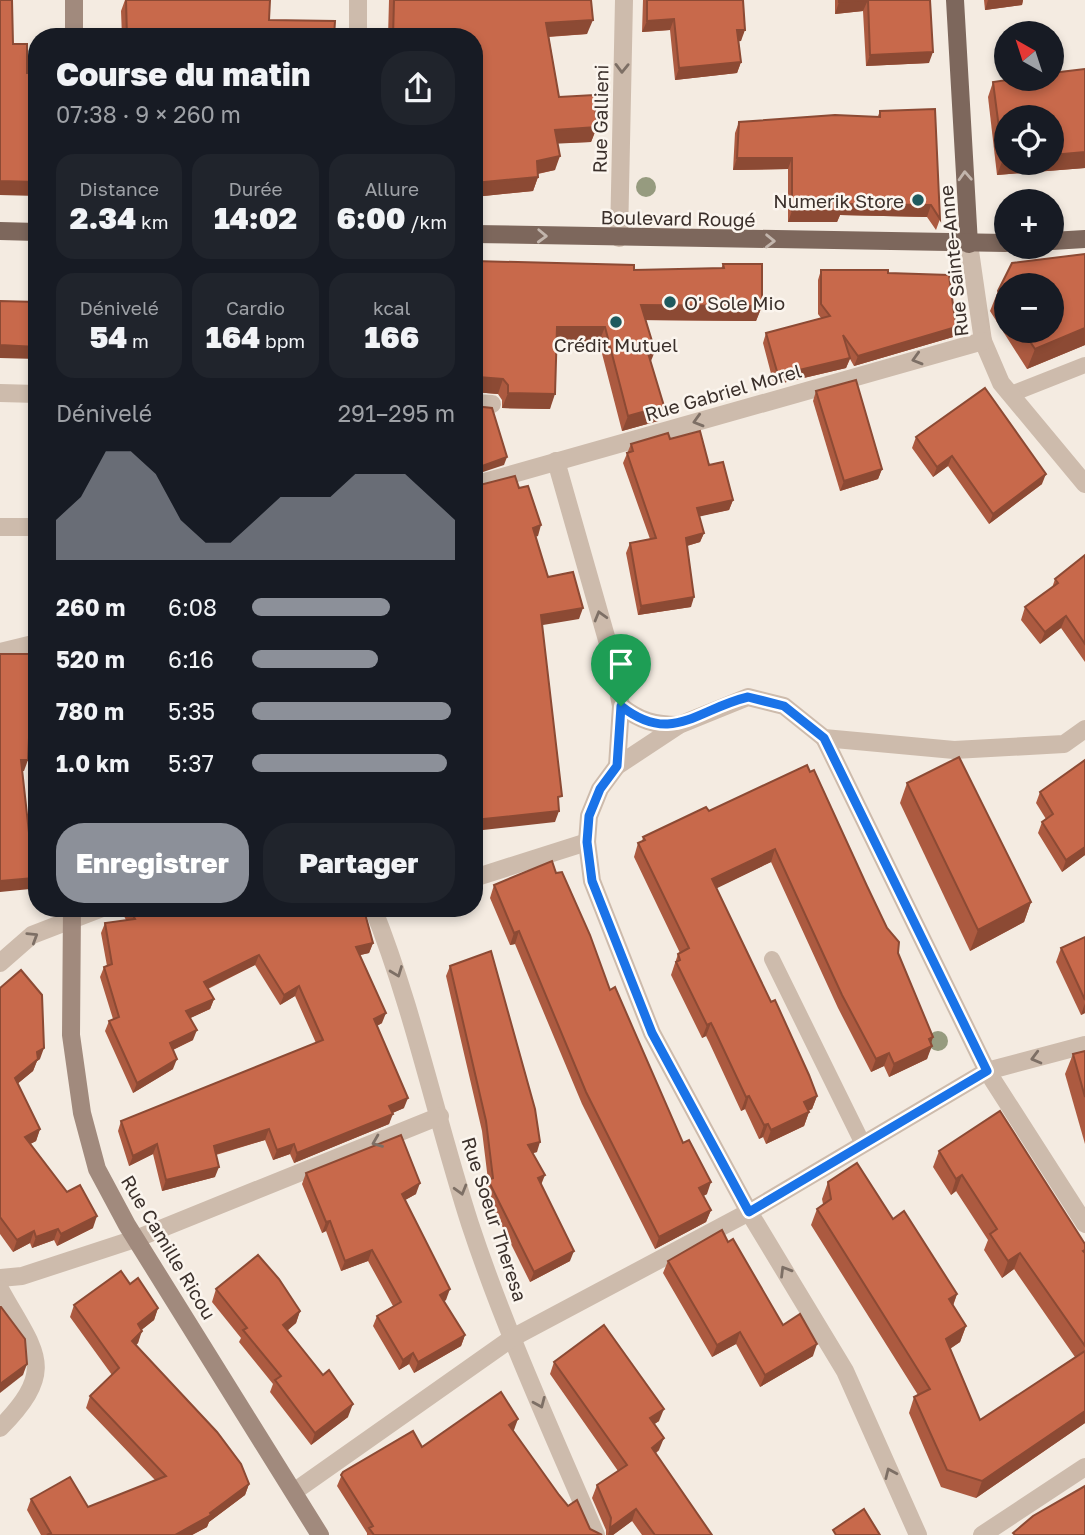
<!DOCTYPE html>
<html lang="fr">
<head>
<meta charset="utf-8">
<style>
  body { margin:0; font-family:"Golos Text",sans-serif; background:#20242c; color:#f1f3f6; height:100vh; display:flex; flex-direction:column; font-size:26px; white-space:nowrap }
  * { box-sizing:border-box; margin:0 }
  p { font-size:23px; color:#9ea1a6 }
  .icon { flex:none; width:38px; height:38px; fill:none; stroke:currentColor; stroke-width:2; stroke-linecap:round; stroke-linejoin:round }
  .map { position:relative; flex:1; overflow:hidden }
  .panel { position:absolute; left:28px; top:28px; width:455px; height:889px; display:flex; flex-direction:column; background:#171b24; border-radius:28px; box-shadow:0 4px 10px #0003 }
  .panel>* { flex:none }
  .needle { width:46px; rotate:321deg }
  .controls { position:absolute; left:994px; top:21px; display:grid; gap:14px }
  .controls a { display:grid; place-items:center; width:70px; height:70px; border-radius:50%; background:#171b24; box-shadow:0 4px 10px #0003; font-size:35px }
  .pin { position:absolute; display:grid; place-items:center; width:60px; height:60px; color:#fff; margin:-72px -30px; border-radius:50% 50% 50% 0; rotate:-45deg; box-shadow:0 0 7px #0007 }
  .pin .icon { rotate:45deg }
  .round { display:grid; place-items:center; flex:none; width:74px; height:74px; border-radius:28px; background:#20242c }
  .overview { display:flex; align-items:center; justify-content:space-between; height:119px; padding:0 28px }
  h1 { font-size:32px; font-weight:800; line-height:52px }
  .metrics { display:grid; grid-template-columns:repeat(3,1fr); gap:10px; height:119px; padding:7px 28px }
  .metrics div { display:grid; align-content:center; border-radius:18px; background:#20242c; text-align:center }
  .metrics b { font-size:30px; font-weight:800 }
  .metrics small { font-size:19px; font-weight:400 }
  .metrics p { font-size:19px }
  .chart { height:196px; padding:14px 28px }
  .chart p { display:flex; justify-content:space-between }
  .chart svg { width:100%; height:126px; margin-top:7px; fill:#8c9099; opacity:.7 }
  .cta { display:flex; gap:14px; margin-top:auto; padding:14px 28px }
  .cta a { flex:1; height:80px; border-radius:28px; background:#8c9099; color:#fff; font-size:28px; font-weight:800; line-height:80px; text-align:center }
  .cta a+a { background:#20242c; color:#f1f3f6 }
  ul { padding:0 28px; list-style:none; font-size:23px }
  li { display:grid; grid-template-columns:112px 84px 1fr; align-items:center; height:52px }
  li i { height:18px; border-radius:9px; background:#8c9099 }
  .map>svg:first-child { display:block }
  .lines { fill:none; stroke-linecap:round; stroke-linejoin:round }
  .lane { stroke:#cdbbac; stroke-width:16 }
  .street { stroke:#cdbbac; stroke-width:18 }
  .secondary { stroke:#a18a7d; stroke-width:18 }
  .primary { stroke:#7d675c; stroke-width:18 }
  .tree { fill:#969b7f }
  .wall { fill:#ac5a40; fill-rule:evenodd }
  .shaded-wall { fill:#8c4a34 }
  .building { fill:#c8694b; stroke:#8c4a34; stroke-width:2 }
  .oneway { stroke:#7d6f65 }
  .oneway2 { stroke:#c2b5ac }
  .route-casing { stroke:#fff; stroke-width:14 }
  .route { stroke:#1a73e8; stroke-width:9 }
  .poi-dot { fill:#1f5a5e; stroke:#fbf5ee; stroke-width:2.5 }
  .labels { text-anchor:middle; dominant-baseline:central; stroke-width:5; stroke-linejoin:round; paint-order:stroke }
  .street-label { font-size:19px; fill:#3b302b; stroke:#fbf5ee }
  .poi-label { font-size:19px; fill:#3b302b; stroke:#fbf5ee; text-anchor:end }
</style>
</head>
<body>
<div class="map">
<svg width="1085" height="1535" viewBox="0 0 1085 1535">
  <rect width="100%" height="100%" fill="#f4ebe1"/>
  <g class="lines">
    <g class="lane">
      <path d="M1011,394L1085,365"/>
      <path d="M772,959L863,1144"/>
    </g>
    <g class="street">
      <path d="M358,37V0"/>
      <path d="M619,238L624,0"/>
      <path d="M969,244L983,341L1001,383L1085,484"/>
      <path d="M0,393L37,394"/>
      <path d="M474,403L492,404"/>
      <path d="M556,461L611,654L621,706L617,766"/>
      <path d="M474,485L983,341"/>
      <path d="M0,527H37"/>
      <path d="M0,652L37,643"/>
      <path d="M621,706C640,721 655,725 679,725"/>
      <path d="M824,738L987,1071L1085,1224"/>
      <path d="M474,878L587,842"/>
      <path d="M373,908C414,1011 436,1119 470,1224C505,1330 552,1432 596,1535"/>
      <path d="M0,963L32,935L102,908"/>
      <path d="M0,1278L22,1276L138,1238L440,1116"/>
      <path d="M0,1289C35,1353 59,1368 0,1428"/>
      <path d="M295,1491L512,1338L749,1212L987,1071L1085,1045"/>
      <path d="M918,1535L845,1371L749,1212L652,1033L592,881L587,842L589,816L600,789L617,766L679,725L748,697L784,706L824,738L954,750L1064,744L1085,729"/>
      <path d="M982,1535L1085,1467"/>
    </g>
    <g class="secondary">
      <path d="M74,0V37"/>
      <path d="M72,908L71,1035L82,1113L97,1169L127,1225L320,1535"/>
    </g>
    <g class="primary">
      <path d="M955,0L969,244"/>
      <path d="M0,231L37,232"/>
      <path d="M474,234L1006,243"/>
      <path d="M1052,241L1085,239"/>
    </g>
  </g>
  <g class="tree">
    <circle cx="646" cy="187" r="10"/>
    <circle cx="938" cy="1041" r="10"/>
  </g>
  <g class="wall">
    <path d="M125,0H270L269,20L334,37H122L121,11Z"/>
    <path d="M389,0H591L587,34L549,37L559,97L597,127L591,142L557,143L555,170L538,174V177L533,191L474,197V37H388Z"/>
    <path d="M643,0H743L741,41H738L741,62L737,73L675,80L670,30L642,32Z"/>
    <path d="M835,0H930L929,63L866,66L863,11L835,14Z"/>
    <path d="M984,0H1023L1022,5L985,10Z"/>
    <path d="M1085,69V168L997,175L988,97L993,82Z"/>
    <path d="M880,111L940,219L936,230L927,217L840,215L837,222H788V169L733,170L735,133L739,122L878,116Z"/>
    <path d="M1085,254V345L1027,369L990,311L998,291L1012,263ZM1006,285H1052V331H1006Z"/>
    <path d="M474,261L634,270L721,269L723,264L762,306L756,321L645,320L658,421L622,431L599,342H557L550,409L502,408V400L498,394L474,392Z"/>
    <path d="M821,270L888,273L956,327L953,337L854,366L850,359L846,368L774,385L763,343L766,333L821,318L818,314V280Z"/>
    <path d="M816,391L882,469L878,479L840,491L813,401Z"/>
    <path d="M916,437L1042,484L989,524L948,466L933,477L912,448Z"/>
    <path d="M670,439L709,465L733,500L729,510L699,516L704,533L700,542L687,546L691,607L638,615L626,553L630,543L650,539L623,463L631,444Z"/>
    <path d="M1085,555V662L1061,628L1040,644L1021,620L1025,607L1052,588L1055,579Z"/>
    <path d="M807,765L898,953L931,1043L927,1059L889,1077L884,1066L871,1072L838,1008L771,862L716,888L771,1002L817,1096L812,1109L808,1111L809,1112L804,1126L766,1144L763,1137L759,1139L745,1109L741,1111L709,1042L706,1036L702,1038L671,975L678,954L680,953L634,857L638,843L642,842L643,837L709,811Z"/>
    <path d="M907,783L1031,902L1024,922L970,951L900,803Z"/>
    <path d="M1040,792L1085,855L1062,872L1038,833L1042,822L1046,819L1036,803Z"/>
    <path d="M556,873L610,990L707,1194L703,1196L711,1210L706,1222L655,1249L582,1104L515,944L510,945L490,898L494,885Z"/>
    <path d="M120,908H356L373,943L369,953L360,955L382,1023L377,1026L404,1108L392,1113L389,1124L294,1163L290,1154L273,1160L265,1140L216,1155L215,1177L162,1191L153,1154L129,1166L118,1131L121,1121L316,1043L295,996L280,1005L255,965L208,989L214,999L210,1009L190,1018L193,1040L173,1050V1069L133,1093L105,1031L109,1021L113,1019L100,977L104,967L107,966L101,933L105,923L126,920Z"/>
    <path d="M1085,937V1013L1081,1015L1056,962L1061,948Z"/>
    <path d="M450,966L537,1152L533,1153L541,1185L570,1261L530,1282L484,1190L488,1180L482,1131L446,976Z"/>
    <path d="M0,988L40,1059L37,1061L33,1071L17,1084L40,1129L36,1141L30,1144L93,1228L57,1246L54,1240L32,1248L30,1243L13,1252L0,1234Z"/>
    <path d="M1085,1051V1144L1065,1074L1073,1054Z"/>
    <path d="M939,1151L1085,1244V1423L976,1498L941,1487L909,1413L914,1397L918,1395L811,1225L817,1209L823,1204L822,1199L828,1182L893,1219L957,1294L953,1306L966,1326L960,1342L950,1349L980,1420L1075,1357L1014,1269L1002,1278L984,1250L988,1240L956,1191L951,1195L933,1167Z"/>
    <path d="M306,1173L416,1194L405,1200L446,1300L444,1301L465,1335L461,1346L414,1373L409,1364L399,1370L373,1326L377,1316L393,1306L368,1261L341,1271L326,1231L322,1233L302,1184Z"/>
    <path d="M728,1242L783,1325L813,1356L760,1387L736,1344L712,1357L663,1273L668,1261Z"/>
    <path d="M130,1284L158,1308L154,1320L141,1330L138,1343L136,1345L249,1484L245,1495L209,1522L207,1527L192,1535H41L27,1510L31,1499L88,1507L155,1480L86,1408L90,1396L112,1375L70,1317L74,1305Z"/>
    <path d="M216,1289L300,1311L296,1323L287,1331L348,1417L311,1445L270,1392L273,1384L239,1342L241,1338L212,1302Z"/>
    <path d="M554,1362L659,1421L654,1424L659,1450L655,1454L712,1535H642L632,1521L613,1535H606V1530L592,1498L597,1485L618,1471L550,1374Z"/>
    <path d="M514,1430L513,1431L559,1495L590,1529L602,1535H367V1533L337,1486L343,1472L422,1447Z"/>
  </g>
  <g class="shaded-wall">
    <path d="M868,0L863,11L835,14L839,2Z"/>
    <path d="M988,0H1023L1022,5L985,10Z"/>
    <path d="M674,19L670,30L642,32L647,21Z"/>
    <path d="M593,20L587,34L541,37L546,23Z"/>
    <path d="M737,30H745L741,41L733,42Z"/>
    <path d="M933,52L929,63L866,66L870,55Z"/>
    <path d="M741,62L737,73L675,80L679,68Z"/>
    <path d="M597,127L591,142L550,144L555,130Z"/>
    <path d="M1085,152V168L997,175L1003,159H1006V163H1052V155Z"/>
    <path d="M560,156L555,170L531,175L537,161Z"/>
    <path d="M737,158H792L788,169L733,170Z"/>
    <path d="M538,177L533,191L474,197V183Z"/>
    <path d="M0,181L37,182V196L0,195Z"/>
    <path d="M842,204L931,205L927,217L840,215L837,222H788L792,211Z"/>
    <path d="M641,305L762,306L756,321L635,320Z"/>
    <path d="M557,327H605L599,342H551Z"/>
    <path d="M956,327L953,337L854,366L858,356Z"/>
    <path d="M1085,328V345L1027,369L1035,349Z"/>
    <path d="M0,345L37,347V359L0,358Z"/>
    <path d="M474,346H478L474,357Z"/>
    <path d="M655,351L649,366L648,353Z"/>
    <path d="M850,358L846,368L774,385L778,375Z"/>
    <path d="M478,377L503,379L498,394L474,392V387Z"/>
    <path d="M508,393L555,394L550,409L502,408Z"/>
    <path d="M664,406L658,421L622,431L628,416Z"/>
    <path d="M952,456L948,466L933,477L937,467Z"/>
    <path d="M507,457L504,465L474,475V469Z"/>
    <path d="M882,469L878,479L840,491L844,481Z"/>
    <path d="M1046,474L1042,484L989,524L993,514Z"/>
    <path d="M733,500L729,510L693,518L697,508Z"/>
    <path d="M541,525L538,536L530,539L533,528Z"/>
    <path d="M704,533L700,542L683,547L686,538Z"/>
    <path d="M694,597L691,607L638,615L641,606Z"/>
    <path d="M583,608L579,619L537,626L541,615Z"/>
    <path d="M1066,616L1061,628L1040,644L1045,632Z"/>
    <path d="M31,694H36L32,706L27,705Z"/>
    <path d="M21,760H28L24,771H17Z"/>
    <path d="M559,811L555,822L474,831V820Z"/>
    <path d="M1085,847V855L1062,872L1066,860Z"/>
    <path d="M775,849L771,862L707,893L712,879Z"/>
    <path d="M34,878L30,889L0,892V881Z"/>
    <path d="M1031,902L1024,922L970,951L978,930Z"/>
    <path d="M519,931L515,944L510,945L514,933Z"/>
    <path d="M373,943L369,953L352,957L356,947Z"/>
    <path d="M259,955L255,965L200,992L204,982Z"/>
    <path d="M299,986L295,996L280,1005L284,995Z"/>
    <path d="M214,999L210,1009L182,1022L186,1011Z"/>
    <path d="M1085,1003V1013L1081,1015Z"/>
    <path d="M386,1013L382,1023L371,1029L374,1019Z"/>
    <path d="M711,1023L706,1036L702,1038L707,1025Z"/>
    <path d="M197,1030L193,1040L166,1053L170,1043Z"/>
    <path d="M933,1037L930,1047L932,1046L927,1059L889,1077L894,1064Z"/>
    <path d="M44,1048L40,1059L37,1061L33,1071L10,1090L15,1078L37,1052Z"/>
    <path d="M889,1053L884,1066L871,1072L876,1059Z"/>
    <path d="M177,1059L173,1069L133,1093L137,1083Z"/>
    <path d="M749,1096L745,1109L741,1111L746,1097Z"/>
    <path d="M817,1096L812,1109L799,1115L804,1102Z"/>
    <path d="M408,1098L404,1108L386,1116L389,1106Z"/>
    <path d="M809,1112L804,1126L766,1144L771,1130Z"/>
    <path d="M393,1114L389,1124L294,1163L297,1153Z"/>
    <path d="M768,1124L763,1137L759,1139L764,1125Z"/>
    <path d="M40,1129L36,1141L21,1149L25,1137Z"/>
    <path d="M269,1129L265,1140L210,1156L214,1146Z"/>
    <path d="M540,1142L537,1152L525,1155L528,1145Z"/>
    <path d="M157,1144L153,1154L129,1166L133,1156Z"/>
    <path d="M294,1144L290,1154L273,1160L277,1150Z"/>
    <path d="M219,1167L215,1177L162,1191L166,1180Z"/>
    <path d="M545,1175L541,1185L538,1178Z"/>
    <path d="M962,1175L956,1191L951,1195L956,1179Z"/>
    <path d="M711,1182L707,1194L694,1201L699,1188Z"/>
    <path d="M420,1183L416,1194L398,1204L402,1194Z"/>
    <path d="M711,1210L706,1222L655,1249L659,1237Z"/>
    <path d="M97,1216L93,1228L57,1246L61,1234Z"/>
    <path d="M330,1221L326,1231L322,1233L326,1222Z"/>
    <path d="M58,1229L54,1240L32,1248L36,1237Z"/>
    <path d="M34,1231L30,1243L13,1252L17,1240Z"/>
    <path d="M372,1250L368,1261L341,1271L345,1261Z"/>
    <path d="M574,1251L570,1261L530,1282L534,1272Z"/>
    <path d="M1020,1253L1014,1269L1002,1278L1008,1261Z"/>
    <path d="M450,1289L446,1300L436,1306L440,1295Z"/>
    <path d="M957,1294L951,1310L949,1299Z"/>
    <path d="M158,1308L154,1320L134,1336L138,1324Z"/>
    <path d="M300,1311L296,1323L278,1338L283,1325Z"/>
    <path d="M966,1326L960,1342L940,1355L946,1339Z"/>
    <path d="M142,1331L138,1343L128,1352L132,1341Z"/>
    <path d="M740,1332L736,1344L712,1357L717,1345Z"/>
    <path d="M465,1335L461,1346L414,1373L418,1362Z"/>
    <path d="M817,1344L813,1356L760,1387L765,1375Z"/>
    <path d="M413,1353L409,1364L399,1370L403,1360Z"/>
    <path d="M27,1364L23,1375L0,1393V1384Z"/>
    <path d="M353,1404L348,1417L311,1445L315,1433Z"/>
    <path d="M664,1409L659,1421L646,1430L650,1418Z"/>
    <path d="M1085,1411V1423L976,1498L982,1481Z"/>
    <path d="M518,1419L514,1430L505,1436L509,1425Z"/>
    <path d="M664,1438L659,1450L647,1460L652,1448Z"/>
    <path d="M249,1484L245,1495L209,1522L207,1527L192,1535H175L210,1513Z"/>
    <path d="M636,1509L632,1521L613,1535H608L610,1528Z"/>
  </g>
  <g class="building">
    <path d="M0,0H12L13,44H27V73H37V182L0,181Z"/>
    <path d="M126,0H270L269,20L335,21L334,37H127Z"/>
    <path d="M394,0H591L593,20L546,23L559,97L594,95L597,127L555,130L560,156L537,161L538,177L474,183V37H393Z"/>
    <path d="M647,0H743L745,30H737L741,62L679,68L674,19L647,21Z"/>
    <path d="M839,0H930L933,52L870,55L868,0L839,2Z"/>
    <path d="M1085,69V152L1052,155V117H1006V159H1003L993,82L1014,79H1052V73Z"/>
    <path d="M935,109L940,219L931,205L842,204L841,211H792V158H737L739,122L835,115L880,117V111Z"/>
    <path d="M1085,254V328L1035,349L1023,331H1052V285H1006V304L998,291L1012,263Z"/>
    <path d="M474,261L634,265V270L724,268L723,264H762V306L641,305L655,351L648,353L664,406L628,416L605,327H557L555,394L508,393V385L503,379L478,377V346H474Z"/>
    <path d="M821,270H888V273L949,275L956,327L858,356L843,335L850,358L778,375L766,333L830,316L821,304Z"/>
    <path d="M0,301L37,302V347L0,345Z"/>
    <path d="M856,380L882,469L844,481L816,391Z"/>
    <path d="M985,388L1046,474L993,514L952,456L937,467L916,437Z"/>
    <path d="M474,406L492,408L507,457L474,469Z"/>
    <path d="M700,431L709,465L723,462L733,500L697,508L704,533L686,538L694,597L641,606L630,543L656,538L627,453L633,451L631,444L668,433L670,439Z"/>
    <path d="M515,476L519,488L528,486L541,525L533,528L548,577L573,572L583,608L541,615L562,796L558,797L559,811L474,820V711L482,708L474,707V482L480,485Z"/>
    <path d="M1085,555V644L1066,616L1045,632L1025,607L1058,583L1055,579Z"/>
    <path d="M0,654H36V694H31L28,760H21L34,878L0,881Z"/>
    <path d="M959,757L1031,902L978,930L907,783Z"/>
    <path d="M1085,760V847L1066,860L1042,822L1053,814L1040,792Z"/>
    <path d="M807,765L810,772L814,770L867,886L887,928L899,942L898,953L933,1037L929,1039L932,1046L894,1064L889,1053L876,1059L842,995L775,849L712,879L771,1002L775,1000L809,1075L817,1096L804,1102L809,1112L771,1130L768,1124L764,1125L749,1096L746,1097L714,1029L711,1023L707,1025L676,962L680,960L678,954L689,948L638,843L645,840L643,837L706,807L709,811Z"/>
    <path d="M552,861L556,873L562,872L590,935L610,990L615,987L683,1143L689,1140L711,1182L699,1188L711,1210L659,1237L586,1092L519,931L514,933L494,885Z"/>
    <path d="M129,908H356L357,912L364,910L373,943L356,947L386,1013L374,1019L408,1098L389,1106L393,1114L297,1153L294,1144L277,1150L269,1129L214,1146L219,1167L166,1180L157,1144L133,1156L121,1121L323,1040L299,986L284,995L259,955L204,982L214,999L186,1011L197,1030L170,1043L177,1059L137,1083L109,1021L119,1017L104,967L112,964L105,923L135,919Z"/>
    <path d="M1085,937V1000L1061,948Z"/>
    <path d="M491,951L535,1109L540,1142L528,1145L545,1175L538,1178L574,1251L534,1272L488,1180L493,1178L486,1121L450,966Z"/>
    <path d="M21,970L42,995L44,1048L37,1052L38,1059L15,1078L40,1129L25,1137L67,1192L80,1185L97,1216L61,1234L58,1229L36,1237L34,1231L17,1240L0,1217V988Z"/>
    <path d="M1085,1051V1097L1073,1054Z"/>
    <path d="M1000,1111L1085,1244V1250L1083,1251L1085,1253V1346L1020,1253L1008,1261L990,1234L997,1229L962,1175L956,1179L939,1151Z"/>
    <path d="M401,1135L420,1183L402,1194L450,1289L440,1295L465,1335L418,1362L413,1353L403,1360L377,1316L401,1302L372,1250L345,1261L330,1221L326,1222L306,1173Z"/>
    <path d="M857,1163L893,1219L904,1211L957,1294L949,1299L966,1326L946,1339L980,1420L1085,1351V1411L982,1481L947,1470L914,1397L930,1389L817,1209L831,1199L828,1182Z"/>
    <path d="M722,1230L728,1242L733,1239L783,1325L800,1314L817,1344L765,1375L740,1332L717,1345L668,1261Z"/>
    <path d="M258,1255L279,1279L300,1311L283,1325L323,1375L329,1370L353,1404L315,1433L275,1380L281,1376L243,1330L247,1328L216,1289Z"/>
    <path d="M121,1271L130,1284L138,1278L158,1308L138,1324L142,1331L132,1341L217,1432L241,1464L249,1484L210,1513L211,1515L175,1535H47L51,1533L31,1499L70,1477L88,1507L166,1476L90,1396L119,1368L74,1305Z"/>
    <path d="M0,1307H1L25,1339L27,1364L0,1384Z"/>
    <path d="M604,1325L664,1409L650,1418L664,1438L652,1448L712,1535H655L636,1509L610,1528L611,1518L597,1485L627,1465L554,1362Z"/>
    <path d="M501,1392L518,1419L509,1425L559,1495L568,1506L577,1500L590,1529L602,1535H374L369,1528L373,1526L341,1475L343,1472L413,1431L422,1447Z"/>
    <path d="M1085,1486V1535H1015L1013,1533L1033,1516Z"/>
    <path d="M864,1509L880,1535H836L833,1530Z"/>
  </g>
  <defs><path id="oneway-chevron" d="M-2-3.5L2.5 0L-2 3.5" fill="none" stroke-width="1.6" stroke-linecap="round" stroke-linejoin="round" transform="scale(1.75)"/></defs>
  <g class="oneway">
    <use href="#oneway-chevron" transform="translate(622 68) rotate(91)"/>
    <use href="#oneway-chevron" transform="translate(917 359) rotate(164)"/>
    <use href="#oneway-chevron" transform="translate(698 421) rotate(164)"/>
    <use href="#oneway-chevron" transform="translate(600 616) rotate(-106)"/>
    <use href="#oneway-chevron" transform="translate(33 937) rotate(-32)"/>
    <use href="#oneway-chevron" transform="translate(397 972) rotate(69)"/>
    <use href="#oneway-chevron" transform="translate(1036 1058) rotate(165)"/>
    <use href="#oneway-chevron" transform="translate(377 1142) rotate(158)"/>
    <use href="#oneway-chevron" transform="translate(461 1190) rotate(74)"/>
    <use href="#oneway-chevron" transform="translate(785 1271) rotate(-121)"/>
    <use href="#oneway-chevron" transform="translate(540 1403) rotate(67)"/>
    <use href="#oneway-chevron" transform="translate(890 1473) rotate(-114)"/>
  </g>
  <g class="oneway2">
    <use href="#oneway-chevron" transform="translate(965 176) rotate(-93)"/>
    <use href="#oneway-chevron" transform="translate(542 236) rotate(2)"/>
    <use href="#oneway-chevron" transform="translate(770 241) rotate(1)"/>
  </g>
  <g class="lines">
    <defs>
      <path id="route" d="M748,697L784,706L824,738L987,1071L749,1212L652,1033L592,881L587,842L589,816L600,789L617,766L621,706C672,746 697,709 748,697Z"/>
    </defs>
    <use href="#route" class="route-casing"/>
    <use href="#route" class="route"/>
  </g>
  <g class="poi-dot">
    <circle cx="918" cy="200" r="7"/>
    <circle cx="670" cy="302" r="7"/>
    <circle cx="616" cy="322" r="7"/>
  </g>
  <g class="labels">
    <g class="street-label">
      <text transform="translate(600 119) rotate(-89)">Rue Gallieni</text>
      <text transform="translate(678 218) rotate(1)">Boulevard Rougé</text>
      <text transform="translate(953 261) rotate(-96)">Rue Sainte-Anne</text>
      <text transform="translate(723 392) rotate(-16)">Rue Gabriel Morel</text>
      <text transform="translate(495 1219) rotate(72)">Rue Soeur Theresa</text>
      <text transform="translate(169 1247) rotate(59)">Rue Camille Ricou</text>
    </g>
    <g class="poi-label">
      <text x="904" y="200">Numerik Store</text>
      <text x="684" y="302" text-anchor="start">O' Sole Mio</text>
      <text x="616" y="344" text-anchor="middle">Crédit Mutuel</text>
    </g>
  </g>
</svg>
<div class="controls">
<a><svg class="needle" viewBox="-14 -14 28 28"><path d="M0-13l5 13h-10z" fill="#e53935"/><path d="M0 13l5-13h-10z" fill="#9ea1a6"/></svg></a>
<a><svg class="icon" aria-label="locate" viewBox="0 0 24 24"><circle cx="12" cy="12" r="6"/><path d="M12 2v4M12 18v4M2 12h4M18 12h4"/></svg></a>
<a>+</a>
<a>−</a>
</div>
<div class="pin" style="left:621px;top:706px;background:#1e9e55"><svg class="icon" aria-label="arrive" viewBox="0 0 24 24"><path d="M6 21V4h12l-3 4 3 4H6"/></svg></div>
<section class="panel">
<div class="overview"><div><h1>Course du matin</h1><p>07:38 · 9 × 260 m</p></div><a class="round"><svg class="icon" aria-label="share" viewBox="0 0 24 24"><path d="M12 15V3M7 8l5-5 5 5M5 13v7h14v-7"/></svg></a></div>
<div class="metrics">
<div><p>Distance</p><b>2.34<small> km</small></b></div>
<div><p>Durée</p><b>14:02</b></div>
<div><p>Allure</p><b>6:00<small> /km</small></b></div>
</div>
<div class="metrics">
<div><p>Dénivelé</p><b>54<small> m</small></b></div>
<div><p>Cardio</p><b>164<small> bpm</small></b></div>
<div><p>kcal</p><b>166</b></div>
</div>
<div class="chart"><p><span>Dénivelé</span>291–295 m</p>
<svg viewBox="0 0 160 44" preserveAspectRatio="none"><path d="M0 44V30L10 22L20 6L30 6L40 14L50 30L60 38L70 38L80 30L90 22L100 22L110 22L120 14L130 14L140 14L150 22L160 30V44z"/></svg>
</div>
<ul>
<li><b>260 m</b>6:08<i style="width:68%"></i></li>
<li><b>520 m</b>6:16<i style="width:62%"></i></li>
<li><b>780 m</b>5:35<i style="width:98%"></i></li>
<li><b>1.0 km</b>5:37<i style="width:96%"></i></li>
</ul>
<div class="cta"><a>Enregistrer</a><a>Partager</a></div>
</section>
</div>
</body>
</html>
